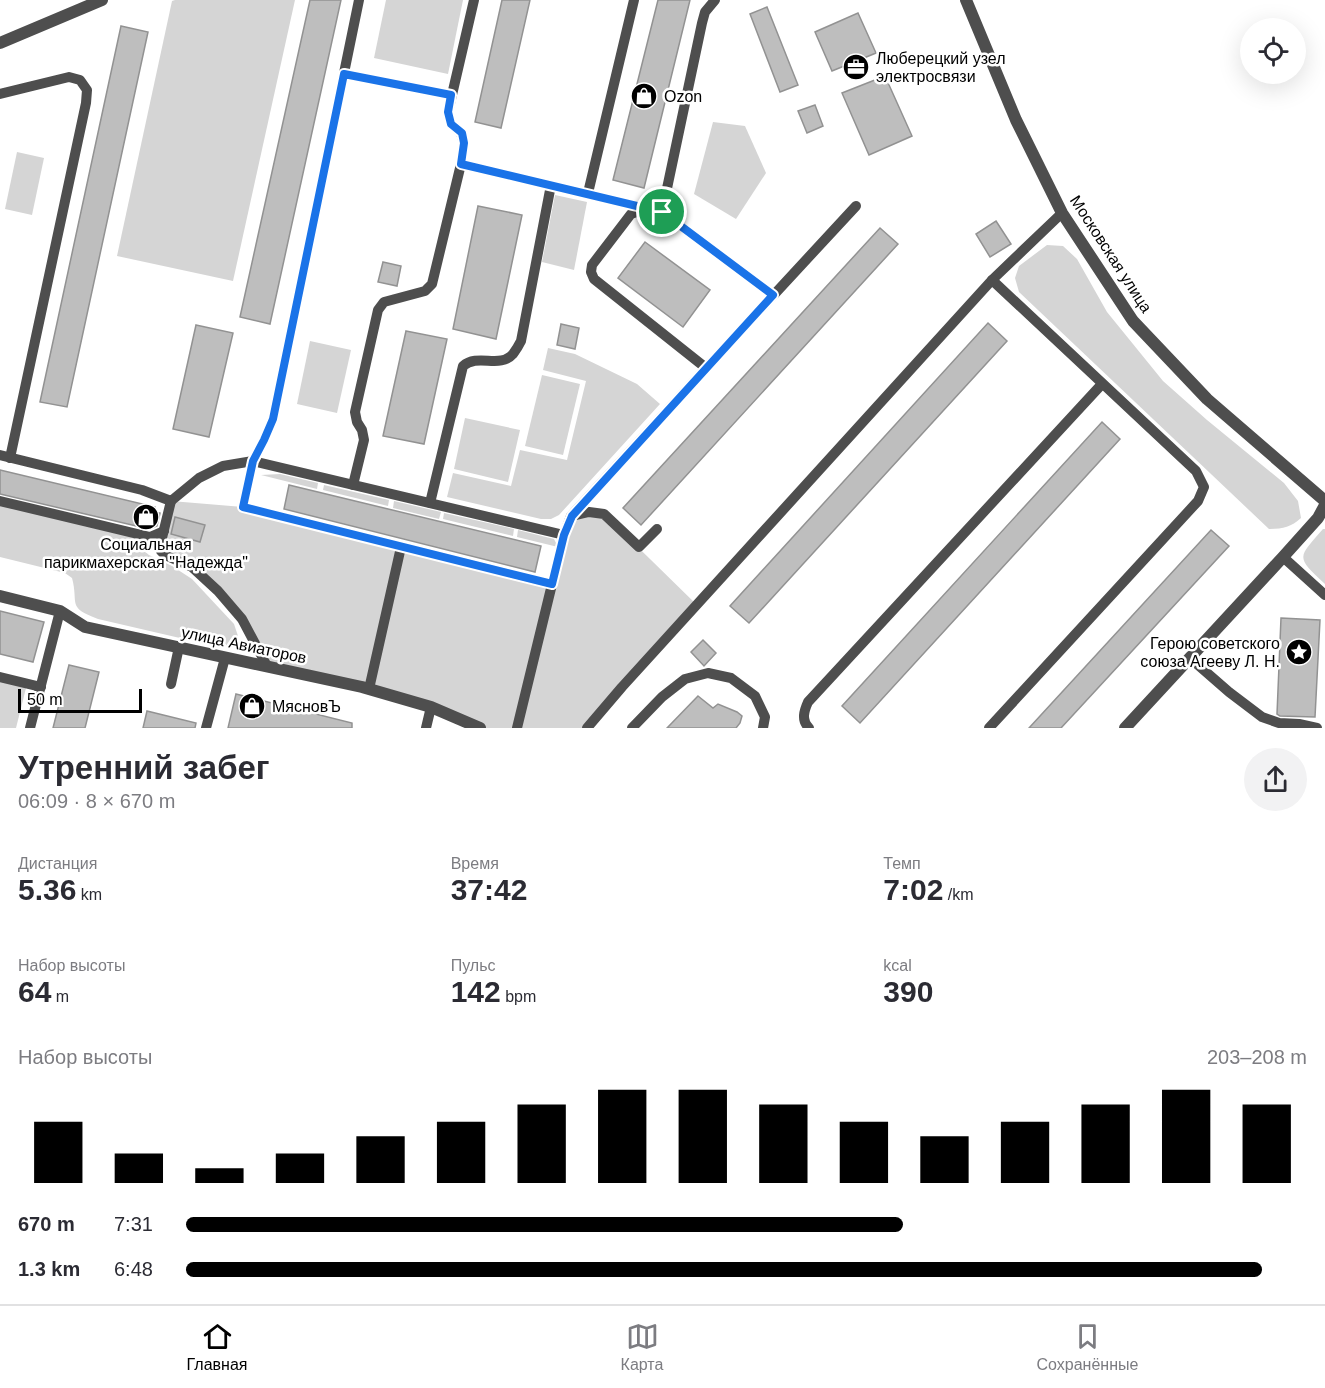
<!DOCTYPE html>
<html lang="ru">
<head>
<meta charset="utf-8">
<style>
  body { margin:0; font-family:Helvetica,sans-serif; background:#f2f2f3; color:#2b2b33; height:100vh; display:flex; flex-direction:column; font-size:22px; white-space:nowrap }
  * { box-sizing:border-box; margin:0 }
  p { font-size:20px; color:#7c7c81 }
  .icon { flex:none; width:33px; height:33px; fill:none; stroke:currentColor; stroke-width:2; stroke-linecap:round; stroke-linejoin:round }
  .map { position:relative; height:728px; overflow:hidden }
  .sheet { display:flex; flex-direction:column; background:#fff; flex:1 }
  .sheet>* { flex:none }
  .controls { position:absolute; left:1240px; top:18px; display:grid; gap:12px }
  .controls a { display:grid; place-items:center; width:66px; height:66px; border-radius:50%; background:#fff; box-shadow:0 6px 24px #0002; font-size:30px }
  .scale { position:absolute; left:18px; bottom:15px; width:124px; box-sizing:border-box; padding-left:6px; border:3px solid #000; border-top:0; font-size:16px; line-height:21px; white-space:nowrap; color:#000; -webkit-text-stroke:4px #fff; paint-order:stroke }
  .pin { position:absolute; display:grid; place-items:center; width:51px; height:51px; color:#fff; margin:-26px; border:3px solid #fff; border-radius:50%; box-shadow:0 2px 6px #0007 }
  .round { display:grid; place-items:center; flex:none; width:63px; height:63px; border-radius:32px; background:#f2f2f3 }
  .overview { display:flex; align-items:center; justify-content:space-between; height:102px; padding:0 18px }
  h1 { font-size:33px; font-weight:600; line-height:45px }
  .metrics { display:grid; grid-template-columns:repeat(3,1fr); gap:9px; height:102px; padding:6px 18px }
  .metrics div { display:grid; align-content:center }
  .metrics b { font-size:30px; font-weight:600 }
  .metrics small { font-size:16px; font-weight:400 }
  .metrics p { font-size:16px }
  .chart { height:168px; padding:12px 18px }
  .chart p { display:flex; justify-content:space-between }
  .chart svg { width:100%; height:108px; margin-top:6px; stroke:#000; stroke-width:6 }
  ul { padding:0 18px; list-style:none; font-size:20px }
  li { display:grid; grid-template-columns:96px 72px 1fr; align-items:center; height:45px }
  li i { height:15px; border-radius:8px; background:#000 }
  .tabs { display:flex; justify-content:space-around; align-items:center; height:84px; border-top:2px solid #e1e1e2; background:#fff; font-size:16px; color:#7c7c81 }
  .tabs a { display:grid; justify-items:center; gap:3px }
  .tabs .on { color:#000 }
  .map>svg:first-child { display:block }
  .green { fill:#d5d5d5 }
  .building { fill:#bebebe; stroke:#929292; stroke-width:1.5 }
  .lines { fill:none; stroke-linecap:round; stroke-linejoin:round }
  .service { stroke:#4e4e4e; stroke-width:10 }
  .minor { stroke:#4e4e4e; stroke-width:12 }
  .tertiary { stroke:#4e4e4e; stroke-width:12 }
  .route-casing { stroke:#fff; stroke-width:12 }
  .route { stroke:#1a73e8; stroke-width:8 }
  .labels { text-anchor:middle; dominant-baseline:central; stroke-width:5; stroke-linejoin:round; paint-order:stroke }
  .poi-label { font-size:16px; fill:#000; stroke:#fff; text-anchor:start }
  .street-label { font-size:16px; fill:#000; stroke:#fff }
</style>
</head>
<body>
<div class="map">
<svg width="1325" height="728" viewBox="0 0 1325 728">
  <rect width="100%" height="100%" fill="#fff"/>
  <g class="green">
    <path d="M175,0H295L233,281L117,256L172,1Z"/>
    <path d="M386,0H463L448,74L374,58Z"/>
    <path d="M713,122L745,126L766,173L736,219L694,194Z"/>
    <path d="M17,152L44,158L32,215L5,209Z"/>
    <path d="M555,195L587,202L574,270L542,262Z"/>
    <path d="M1047,245L1063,246L1077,259L1107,312L1163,381L1207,420L1284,483L1298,501L1301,518C1291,527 1283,529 1269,529L1019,292L1015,278L1019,266Z"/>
    <path d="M310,341L351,350L337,413L297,404Z"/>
    <path d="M548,348L575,354L637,384L660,404L559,515L551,519H541L447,497L453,473L511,486L520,450L567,460L586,381L543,370Z"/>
    <path d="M542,375L580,384L563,455L525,446Z"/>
    <path d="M465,418L520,430L508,482L454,469Z"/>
    <path d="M280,474L318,483L317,489L261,475Z"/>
    <path d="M324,485L389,500L388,506L323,490Z"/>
    <path d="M171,501L243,507L552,583L571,516L604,514L697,605L587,728H480L431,707L267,666L218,591L161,551Z"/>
    <path d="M394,501L441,512L439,519L393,508Z"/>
    <path d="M0,505L137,537L142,543L143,550L149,555L172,566L192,579L234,624L238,636L235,643L226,646L210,645L98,619C66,607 79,604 72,578L65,573L0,557Z"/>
    <path d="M444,513L514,529L513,536L443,519Z"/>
    <path d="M1323,529H1325V584C1295,556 1298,558 1323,529Z"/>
    <path d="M518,530L554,539L558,547L517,537Z"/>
    <path d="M0,681L26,688L16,728H0Z"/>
  </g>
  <g class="building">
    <path d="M310,0H341L270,324L240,317Z"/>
    <path d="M502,0H530L501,128L475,122Z"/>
    <path d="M658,0H690L644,188L613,180Z"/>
    <path d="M767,7L798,85L780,92L750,14Z"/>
    <path d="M858,13L876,53L832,71L815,32Z"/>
    <path d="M121,26L148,32L67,407L40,402Z"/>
    <path d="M885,76L912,136L869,155L842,93Z"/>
    <path d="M815,105L823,126L807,133L798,111Z"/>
    <path d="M478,206L522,215L496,339L453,329Z"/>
    <path d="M996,221L1011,244L990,257L976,234Z"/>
    <path d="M880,228L898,244L641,525L623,508Z"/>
    <path d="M645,242L710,290L683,327L618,278Z"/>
    <path d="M383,262L401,266L397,286L378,282Z"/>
    <path d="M988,323L1007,341L749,623L730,606Z"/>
    <path d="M561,324L579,328L575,349L557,345Z"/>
    <path d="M196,325L233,333L209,437L173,429Z"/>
    <path d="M406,331L447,339L424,444L383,436Z"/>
    <path d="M1102,422L1120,439L860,723L842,706Z"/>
    <path d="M0,470L155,507L154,512L160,513L157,526L149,529L0,494Z"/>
    <path d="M289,485L541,546L535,572L284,509Z"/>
    <path d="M175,517L205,525L200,542L171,534Z"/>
    <path d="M1211,530L1229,546L1061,728H1029Z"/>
    <path d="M0,611L44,622L33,662L0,654Z"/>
    <path d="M1281,618L1320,620L1315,717L1280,716L1277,714Z"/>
    <path d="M703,640L716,653L704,666L691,652Z"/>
    <path d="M69,665L99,672L85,728H53Z"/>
    <path d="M236,694L352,723V728H228Z"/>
    <path d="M698,696L713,708L718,704L737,712L742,716L740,723L736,728H667Z"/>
    <path d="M147,711L196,723L195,728H143Z"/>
  </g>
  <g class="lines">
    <g class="service">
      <path d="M359,0L273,419L264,440L253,461L243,507L552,584"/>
      <path d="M344,74L451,95"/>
      <path d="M0,94L69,77L80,80L87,90L86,103L10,458"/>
      <path d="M461,164L662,212L773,295"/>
      <path d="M588,193L634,0"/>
      <path d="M647,208L631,214L592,265L591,272L594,279L706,368"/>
      <path d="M662,212L702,23L705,12L715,0"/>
      <path d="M0,455L142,490L171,501L199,478L223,466L253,461L564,535"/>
      <path d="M353,485L364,440L362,430L357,422L355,412L378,310L384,302L425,291L432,284L461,164L464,143L461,133L451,124L448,112L474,0"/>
      <path d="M0,501L150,537L164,531"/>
      <path d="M171,501L160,546L161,551L165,555L192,567L218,591L242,619L267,666"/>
      <path d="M430,503L463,366C478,353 500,369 513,354C516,350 519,345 521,341L551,185"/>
      <path d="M572,516L589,512L604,514L639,547L657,529"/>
      <path d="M1283,557L1325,595"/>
      <path d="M1190,658L1229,692L1262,717L1279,723L1299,724L1317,728"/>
      <path d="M0,677L41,687"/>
      <path d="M171,684L179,647"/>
      <path d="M369,689L401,547"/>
      <path d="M30,728L60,611"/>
      <path d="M206,728L225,658"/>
      <path d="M426,728L431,707"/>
      <path d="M517,728L564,535L571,516L706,368L856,206"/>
      <path d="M587,728L622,687L992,280L1062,213"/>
      <path d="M632,728L662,697L685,679L708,673L731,678L755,696L765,717L763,728"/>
      <path d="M809,728C801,720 804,711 808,702L1102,384"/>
      <path d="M989,728L1198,501L1204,487L1196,471L992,280"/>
    </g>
    <path class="minor" d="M0,596L60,611L85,627L362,687L431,707L480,728"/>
    <g class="tertiary">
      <path d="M966,0L1016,120L1062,213L1133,321L1207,399L1325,501"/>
      <path d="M0,43L102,0"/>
      <path d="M1125,728L1283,557L1318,518L1325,505"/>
    </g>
  </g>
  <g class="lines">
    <defs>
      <path id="route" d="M344,74L451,95L448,112L451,124L462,133L464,143L461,164L662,212L773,295L572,516L564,535L552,584L243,507L253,461L264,440L273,419Z"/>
    </defs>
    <use href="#route" class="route-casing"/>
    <use href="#route" class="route"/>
  </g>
  <defs>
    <symbol id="office-disc" viewBox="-11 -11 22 22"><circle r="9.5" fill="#000" stroke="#fff"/><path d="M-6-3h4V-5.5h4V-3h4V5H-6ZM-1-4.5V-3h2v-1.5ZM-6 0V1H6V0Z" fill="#fff"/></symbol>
    <symbol id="shop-disc" viewBox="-11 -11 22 22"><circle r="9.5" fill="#000" stroke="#fff"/><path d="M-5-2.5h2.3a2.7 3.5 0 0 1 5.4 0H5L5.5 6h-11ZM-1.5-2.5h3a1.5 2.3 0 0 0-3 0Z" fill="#fff"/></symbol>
    <symbol id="sight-disc" viewBox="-11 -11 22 22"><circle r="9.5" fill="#000" stroke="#fff"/><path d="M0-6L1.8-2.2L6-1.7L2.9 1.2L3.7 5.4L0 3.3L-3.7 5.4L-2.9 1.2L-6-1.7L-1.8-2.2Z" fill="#fff"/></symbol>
  </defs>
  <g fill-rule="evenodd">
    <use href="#office-disc" x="841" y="52" width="30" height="30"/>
    <use href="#shop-disc" x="629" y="81" width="30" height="30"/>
    <use href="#shop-disc" x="131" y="502" width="30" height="30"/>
    <use href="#sight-disc" x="1284" y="637" width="30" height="30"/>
    <use href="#shop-disc" x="237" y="691" width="30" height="30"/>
  </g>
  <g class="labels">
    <g class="poi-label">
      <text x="876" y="58">Люберецкий узел<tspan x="876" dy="18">электросвязи</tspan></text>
      <text x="664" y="96">Ozon</text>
      <text x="146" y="544" text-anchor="middle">Социальная<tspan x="146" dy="18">парикмахерская "Надежда"</tspan></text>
      <text x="1280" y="643" text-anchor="end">Герою советского<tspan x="1280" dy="18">союза Агееву Л. Н.</tspan></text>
      <text x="272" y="706">МясновЪ</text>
    </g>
    <g class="street-label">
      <text transform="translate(1111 254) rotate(57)">Московская улица</text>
      <text transform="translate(244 645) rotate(12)">улица Авиаторов</text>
    </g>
  </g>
</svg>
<div class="controls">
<a><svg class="icon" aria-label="locate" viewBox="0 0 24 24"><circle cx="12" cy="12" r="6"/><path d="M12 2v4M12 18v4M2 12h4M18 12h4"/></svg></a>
</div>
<div class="scale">50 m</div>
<div class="pin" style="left:662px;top:212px;background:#1e9e55"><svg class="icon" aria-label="arrive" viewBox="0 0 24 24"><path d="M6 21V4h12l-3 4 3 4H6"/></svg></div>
</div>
<section class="sheet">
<div class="overview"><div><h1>Утренний забег</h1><p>06:09 · 8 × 670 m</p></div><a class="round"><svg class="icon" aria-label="share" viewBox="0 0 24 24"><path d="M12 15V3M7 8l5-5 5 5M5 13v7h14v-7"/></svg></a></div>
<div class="metrics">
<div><p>Дистанция</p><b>5.36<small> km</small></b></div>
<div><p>Время</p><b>37:42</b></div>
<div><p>Темп</p><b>7:02<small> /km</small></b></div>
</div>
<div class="metrics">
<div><p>Набор высоты</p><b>64<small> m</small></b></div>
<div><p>Пульс</p><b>142<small> bpm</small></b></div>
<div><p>kcal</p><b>390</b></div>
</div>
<div class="chart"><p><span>Набор высоты</span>203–208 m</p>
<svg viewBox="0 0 160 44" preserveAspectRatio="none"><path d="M5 44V19M15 44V32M25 44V38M35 44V32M45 44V25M55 44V19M65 44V12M75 44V6M85 44V6M95 44V12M105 44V19M115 44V25M125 44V19M135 44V12M145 44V6M155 44V12"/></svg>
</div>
<ul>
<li><b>670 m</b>7:31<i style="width:64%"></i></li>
<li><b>1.3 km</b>6:48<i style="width:96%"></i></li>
</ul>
</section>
<nav class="tabs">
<a class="on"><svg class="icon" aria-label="home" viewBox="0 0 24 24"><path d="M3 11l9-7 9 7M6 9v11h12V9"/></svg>Главная</a>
<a><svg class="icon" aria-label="map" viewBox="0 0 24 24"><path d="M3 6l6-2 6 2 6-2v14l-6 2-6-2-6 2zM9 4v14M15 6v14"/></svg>Карта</a>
<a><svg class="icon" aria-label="saved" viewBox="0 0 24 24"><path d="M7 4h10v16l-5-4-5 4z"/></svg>Сохранённые</a>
</nav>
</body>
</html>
